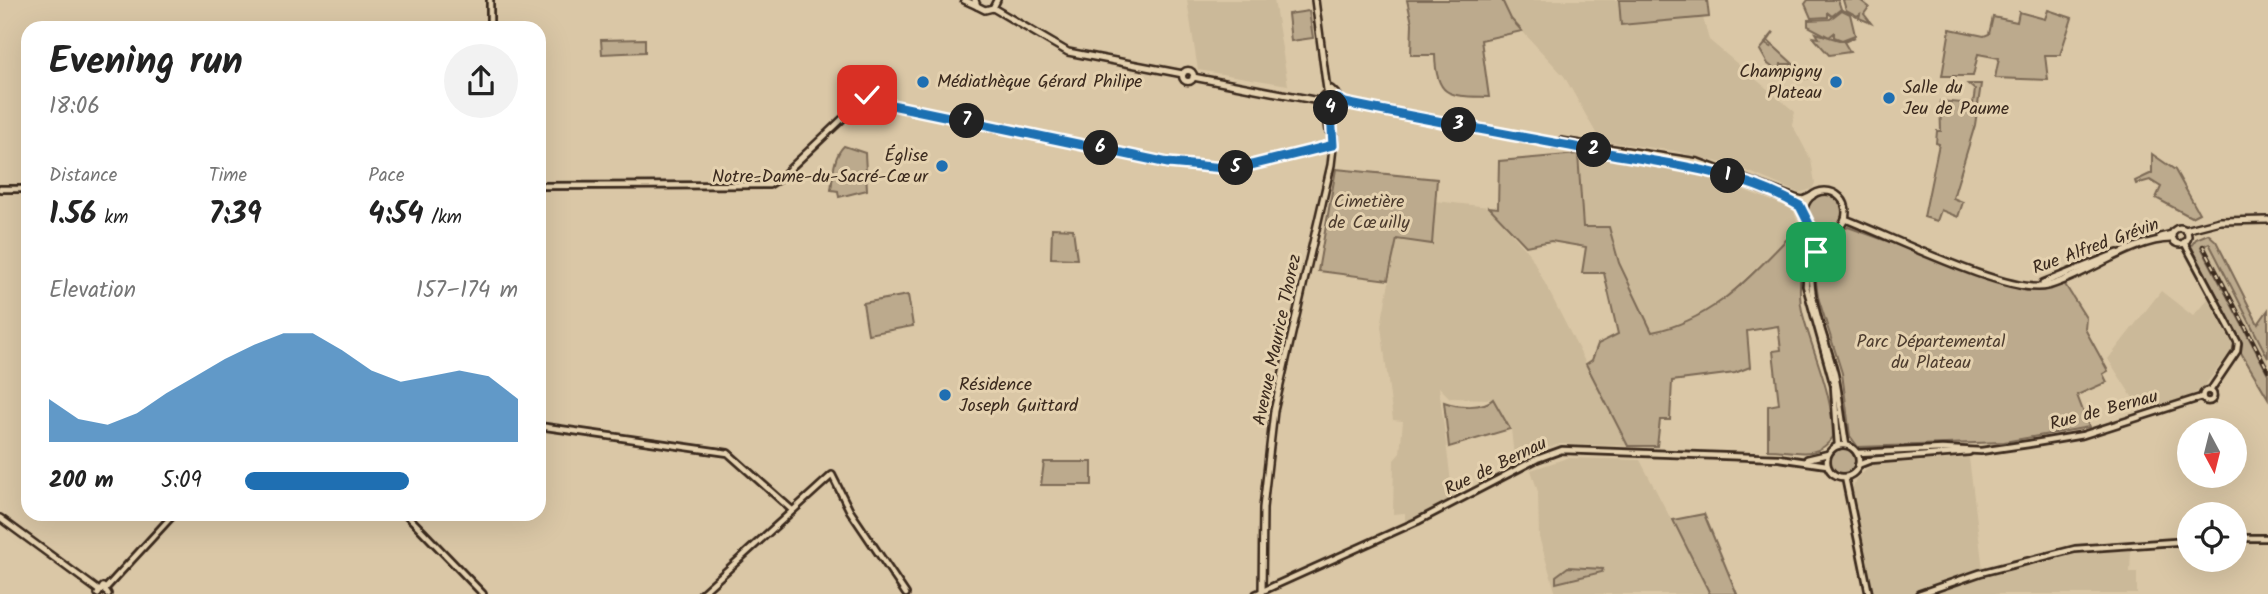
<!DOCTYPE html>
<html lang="en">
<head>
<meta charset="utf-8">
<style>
  body { margin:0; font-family:Kalam,sans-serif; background:#f2f2f2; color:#222; height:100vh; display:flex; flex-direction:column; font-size:26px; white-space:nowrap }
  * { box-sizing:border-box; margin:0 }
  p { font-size:23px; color:#767676 }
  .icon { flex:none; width:38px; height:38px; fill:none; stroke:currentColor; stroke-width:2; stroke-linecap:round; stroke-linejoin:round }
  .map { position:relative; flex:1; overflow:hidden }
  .panel { position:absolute; left:21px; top:21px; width:525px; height:500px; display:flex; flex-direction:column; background:#fff; border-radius:21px; box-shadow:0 7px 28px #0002 }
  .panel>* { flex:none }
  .needle { width:46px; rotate:173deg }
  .fabs { position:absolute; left:2177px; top:418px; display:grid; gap:14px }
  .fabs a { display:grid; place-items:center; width:70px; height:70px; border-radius:50%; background:#fff; box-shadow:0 7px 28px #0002; font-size:35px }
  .pin { position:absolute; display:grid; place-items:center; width:60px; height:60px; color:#fff; margin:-30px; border-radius:14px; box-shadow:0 4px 10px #0006 }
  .km { position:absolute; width:35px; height:35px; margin:-18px; border-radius:50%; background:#222; color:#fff; font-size:19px; line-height:35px; text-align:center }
  .round { display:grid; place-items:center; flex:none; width:74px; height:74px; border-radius:37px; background:#f2f2f2 }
  .overview { display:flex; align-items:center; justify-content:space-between; height:119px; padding:0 28px }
  h1 { font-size:38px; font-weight:700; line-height:52px }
  .metrics { display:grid; grid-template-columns:repeat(3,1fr); gap:10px; height:119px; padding:7px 28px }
  .metrics div { display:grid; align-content:center }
  .metrics b { font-size:30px; font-weight:700 }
  .metrics small { font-size:19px; font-weight:400 }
  .metrics p { font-size:19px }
  .chart { height:196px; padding:14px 28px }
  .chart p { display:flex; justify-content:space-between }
  .chart svg { width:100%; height:126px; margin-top:7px; fill:#1f6fb2; opacity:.7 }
  ul { padding:0 28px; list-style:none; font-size:23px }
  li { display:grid; grid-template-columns:112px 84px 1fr; align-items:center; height:52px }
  li i { height:18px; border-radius:9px; background:#1f6fb2 }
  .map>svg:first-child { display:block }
  .built { fill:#cbb999 }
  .green { fill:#bcaa8d; stroke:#7c6a56; stroke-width:2 }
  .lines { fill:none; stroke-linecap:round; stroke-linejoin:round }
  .tertiary-casing { stroke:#3b2a1e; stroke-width:10 }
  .secondary-casing { stroke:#3b2a1e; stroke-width:10 }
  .tertiary { stroke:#e4d1af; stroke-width:4.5 }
  .secondary { stroke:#e4d1af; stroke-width:5 }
  .rail-casing { stroke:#3b2a1e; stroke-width:4.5 }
  .rail { stroke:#e4d1af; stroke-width:2; stroke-dasharray:5; stroke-linecap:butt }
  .route-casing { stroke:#fff; stroke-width:14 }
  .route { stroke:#1f6fb2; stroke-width:9 }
  .poi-dot { fill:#1f6fb2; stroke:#e4d1af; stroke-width:2.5 }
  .labels { text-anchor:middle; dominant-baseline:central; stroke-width:6; stroke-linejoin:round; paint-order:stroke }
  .poi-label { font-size:18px; fill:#3b2a1e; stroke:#e4d1af; text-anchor:start }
  .park-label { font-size:18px; fill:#4e3d2f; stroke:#e4d1af }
  .street-label { font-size:18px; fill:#3b2a1e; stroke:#e4d1af }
</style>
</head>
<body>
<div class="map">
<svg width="2268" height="594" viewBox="0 0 2268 594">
  <rect width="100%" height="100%" fill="#dac7a6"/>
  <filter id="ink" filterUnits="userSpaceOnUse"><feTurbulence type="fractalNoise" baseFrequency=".0143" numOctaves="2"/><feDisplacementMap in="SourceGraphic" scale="14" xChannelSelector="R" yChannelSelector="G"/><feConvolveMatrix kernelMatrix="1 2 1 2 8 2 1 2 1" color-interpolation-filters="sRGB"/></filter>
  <g filter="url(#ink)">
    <g class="built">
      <path d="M1187,0H1274L1288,85L1198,70Z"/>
      <path d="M1502,0H1619L1621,25L1703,18L1709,40L1795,112L1792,124L1811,160L1815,183L1812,189L1799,193L1738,167L1675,151L1596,140V133L1564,76L1511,19Z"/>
      <path d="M1578,154L1693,171L1793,209L1799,227L1713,309L1676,327L1652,332L1619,263L1609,228L1583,227Z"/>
      <path d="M1435,201L1489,207L1531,256L1628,446L1560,444L1543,449L1520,459L1515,466L1511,429L1493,399L1450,398L1439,387L1453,498L1405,524V513L1393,514L1394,460L1400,453L1403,421L1393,420L1381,326L1397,239L1431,243Z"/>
      <path d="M2208,234L2216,241L2258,325L2268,334V398L2240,351L2242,343L2191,246L2196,239Z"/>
      <path d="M2161,291L2193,316L2208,299L2234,347L2202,389L2190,396L2146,410L2142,404L2138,406L2108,359Z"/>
      <path d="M1567,458L1640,460L1710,594H1556L1539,537L1538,492L1531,470Z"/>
      <path d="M1969,458L1984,577L2079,553L2131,549L2130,572H2137V594H1873L1852,489L1856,479L1872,465Z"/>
    </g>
    <g class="green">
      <path d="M1407,0H1502L1511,19L1522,31L1481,40L1489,97C1451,96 1436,99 1435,55H1411L1412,23Z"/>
      <path d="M1619,0H1707L1709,17L1621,25Z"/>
      <path d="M1808,0H1838L1841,9L1832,16L1828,13V17L1811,18L1805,4Z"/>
      <path d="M1843,0H1860L1869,7L1864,14L1871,23L1859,18L1860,14L1857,16L1846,10Z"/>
      <path d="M1842,10L1850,14L1855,35L1842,40L1834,37V33L1829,37L1808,26V20L1830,19Z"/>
      <path d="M2048,10L2072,18L2060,55H2045L2048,80L1995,78L1999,58L1978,54L1973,76H1942L1950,29L1984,36L1989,34L1993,17L2017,22L2019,12L2045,19Z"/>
      <path d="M1309,11L1313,38L1291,41L1288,14Z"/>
      <path d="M1774,32L1768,41L1801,71L1804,69L1810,74L1809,78L1799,79L1798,73H1792L1791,64H1781L1780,73L1768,64L1760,50L1765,44L1772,48L1765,43Z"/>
      <path d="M1816,33L1842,41L1855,37L1844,42L1850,52L1829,55L1813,37L1819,38Z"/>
      <path d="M645,39V52L602,54L601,40Z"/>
      <path d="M1968,84H1981L1975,125L1953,198L1963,202L1958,217L1941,210L1937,221L1924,217L1939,144L1936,143L1937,131H1941L1940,101L1973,104L1975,90Z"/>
      <path d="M844,146L865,153L867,190L839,197L838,191L831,190C833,177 833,156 844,146Z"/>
      <path d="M1578,154L1583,227H1609L1619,263L1652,332C1718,319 1753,272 1799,227L1810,234C1802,260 1796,288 1803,315C1814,357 1833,393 1833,437C1817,461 1794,450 1768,450V406L1779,404L1773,351L1781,350L1778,326L1747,331L1750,367L1735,373L1672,381L1670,420H1660L1657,446H1628L1586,364L1592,360L1598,344L1618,334L1604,273H1582L1586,247L1551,241L1526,246L1489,207L1498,208L1499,161Z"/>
      <path d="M2152,154L2175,170L2199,213L2191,217L2156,198L2161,187L2150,180L2136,184L2135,181L2152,173Z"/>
      <path d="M1336,169L1437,179L1432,244L1397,239L1388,280L1318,271Z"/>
      <circle cx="1825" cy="212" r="18"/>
      <path d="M1848,227L2025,291L2044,290L2064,283L2086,318L2085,329L2108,371L2103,374L2107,382L2077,395L2089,427L2004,442L1858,447L1850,436L1842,373L1818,297L1815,276L1823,240Z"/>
      <path d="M1052,228L1073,229L1077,259L1051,258Z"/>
      <path d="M2208,234L2216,241L2258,324L2268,310V358L2209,243L2201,247L2268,374V398L2240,351L2242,343L2191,246L2196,239Z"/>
      <path d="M908,295L913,326L868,334L863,303Z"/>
      <path d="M1493,399L1510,429L1449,447L1444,402C1457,407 1483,409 1493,399Z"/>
      <circle cx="1842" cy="461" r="13"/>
      <path d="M1044,462H1092V485H1041Z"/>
      <path d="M1704,514L1737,594H1710L1673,520Z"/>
      <path d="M1568,567L1603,569L1602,572L1556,583V576Z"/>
    </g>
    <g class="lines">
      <defs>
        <g id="tertiary">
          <path d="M490,0V28"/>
          <path d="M868,100L1168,163L1235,169L1333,145"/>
          <path d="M859,103L856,99L859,93H866L868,100"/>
          <path d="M539,186L769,185L779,179L859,103L868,100"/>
          <path d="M0,189H28"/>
          <path d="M1817,231L1807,265L1806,286L1834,386L1838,446"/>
          <path d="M1823,233C1795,279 1824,329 1835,375C1840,399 1842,422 1846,445"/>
          <path d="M2184,242L2238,343L2237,351L2210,391"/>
          <circle cx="2208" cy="396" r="5.5"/>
          <path d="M539,426L728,453L792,510"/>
          <circle cx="1843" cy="461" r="16"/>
          <path d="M1857,453L1942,449L1981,451L2029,444L2083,435L2202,397"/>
          <path d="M1807,459L1828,454"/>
          <path d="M1858,465L1871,460L1969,452"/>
          <path d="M1845,477L1869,594"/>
          <path d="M406,514L483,594"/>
          <path d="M2235,538H2268"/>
          <path d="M106,588L174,514"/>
          <path d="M701,594L832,475L850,511L906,594"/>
          <path d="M1256,594L1418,521L1537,459L1562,450L1779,458L1827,465"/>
          <path d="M1919,594L1980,573L2075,549L2189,541"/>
        </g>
        <g id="secondary">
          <path d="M964,0L977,6"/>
          <path d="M975,0L977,6L985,10L993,8L997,0"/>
          <path d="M1315,0L1327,90"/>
          <path d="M993,8L1068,52L1183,74"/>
          <circle cx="1188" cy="76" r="5.5"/>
          <path d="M1193,77L1324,102"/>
          <path d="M1338,99L1345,103L1579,148L1681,163L1736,179L1798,204L1804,212"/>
          <path d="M1325,103L1329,131"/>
          <path d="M1561,141L1698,162L1795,198L1803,200L1812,196"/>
          <circle cx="1825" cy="212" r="21"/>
          <path d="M1845,219C1888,235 2010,296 2047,286C2087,276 2133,238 2173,239"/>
          <circle cx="2180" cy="236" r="8"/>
          <path d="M2185,230L2220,221L2268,220"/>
          <path d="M2160,237L2172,234"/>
          <path d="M2043,283L2118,253"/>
          <path d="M0,518L98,590"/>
          <path d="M98,594L103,587L108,594"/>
          <path d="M1262,594L1263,508L1274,411L1331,165L1334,139L1331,113L1338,96L1331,89L1323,96"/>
        </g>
      </defs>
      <use href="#tertiary" class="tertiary-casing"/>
      <use href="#secondary" class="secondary-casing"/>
      <use href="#tertiary" class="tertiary"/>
      <use href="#secondary" class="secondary"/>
      <defs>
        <path id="rail" d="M2203,246L2268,370"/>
      </defs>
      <use href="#rail" class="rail-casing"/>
      <use href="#rail" class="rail"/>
    </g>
  </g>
  <g class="lines" filter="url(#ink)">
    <defs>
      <path id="route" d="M867,95L868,100L1168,163L1235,169L1333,145L1331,113L1338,99L1345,103C1423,119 1502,133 1580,148C1655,163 1732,167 1800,206L1811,228L1823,233L1816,252"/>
    </defs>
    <use href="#route" class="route-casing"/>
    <use href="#route" class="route"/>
  </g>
  <g class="poi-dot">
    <circle cx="923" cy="82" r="7"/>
    <circle cx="1836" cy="82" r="7"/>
    <circle cx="1889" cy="98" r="7"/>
    <circle cx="942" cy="166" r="7"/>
    <circle cx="945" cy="395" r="7"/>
  </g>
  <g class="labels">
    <g class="poi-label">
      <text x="1822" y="72" text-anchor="end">Champigny<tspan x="1822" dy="21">Plateau</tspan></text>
      <text x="937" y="82">Médiathèque Gérard Philipe</text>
      <text x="1903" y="88">Salle du<tspan x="1903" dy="21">Jeu de Paume</tspan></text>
      <text x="928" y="156" text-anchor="end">Église<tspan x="928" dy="21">Notre-Dame-du-Sacré-Cœur</tspan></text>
      <text x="959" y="385">Résidence<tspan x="959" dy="21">Joseph Guittard</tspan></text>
    </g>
    <g class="park-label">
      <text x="1369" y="202">Cimetière<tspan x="1369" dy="21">de Cœuilly</tspan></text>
      <text x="1931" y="342">Parc Départemental<tspan x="1931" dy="21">du Plateau</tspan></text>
    </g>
    <g class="street-label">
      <text transform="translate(2096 247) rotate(-20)">Rue Alfred Grévin</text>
      <text transform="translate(1278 340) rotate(-78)">Avenue Maurice Thorez</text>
      <text transform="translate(2104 411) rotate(-15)">Rue de Bernau</text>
      <text transform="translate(1496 467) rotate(-26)">Rue de Bernau</text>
    </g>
  </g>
</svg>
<div class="fabs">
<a><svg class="needle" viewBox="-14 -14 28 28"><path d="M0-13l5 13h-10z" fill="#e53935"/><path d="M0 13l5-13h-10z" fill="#767676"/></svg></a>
<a><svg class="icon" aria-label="locate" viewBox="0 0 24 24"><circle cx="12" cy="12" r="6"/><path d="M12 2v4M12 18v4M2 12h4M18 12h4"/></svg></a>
</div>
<div class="pin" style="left:1816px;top:252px;background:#1e9e55"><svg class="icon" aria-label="arrive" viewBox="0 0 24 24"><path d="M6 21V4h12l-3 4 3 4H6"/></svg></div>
<div class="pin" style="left:867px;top:95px;background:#d93025"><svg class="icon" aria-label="check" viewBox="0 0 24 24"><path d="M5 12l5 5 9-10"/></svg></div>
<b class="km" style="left:1728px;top:176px">1</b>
<b class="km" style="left:1594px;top:150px">2</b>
<b class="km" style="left:1459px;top:125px">3</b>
<b class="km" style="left:1331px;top:108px">4</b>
<b class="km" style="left:1236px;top:168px">5</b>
<b class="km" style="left:1101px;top:148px">6</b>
<b class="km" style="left:967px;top:121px">7</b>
<section class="panel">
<div class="overview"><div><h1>Evening run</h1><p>18:06</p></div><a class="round"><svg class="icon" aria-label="share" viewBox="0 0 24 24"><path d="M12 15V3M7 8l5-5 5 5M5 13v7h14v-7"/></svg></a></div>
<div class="metrics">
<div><p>Distance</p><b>1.56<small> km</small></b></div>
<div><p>Time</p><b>7:39</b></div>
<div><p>Pace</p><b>4:54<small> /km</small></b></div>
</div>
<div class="chart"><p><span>Elevation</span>157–174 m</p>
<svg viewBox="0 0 160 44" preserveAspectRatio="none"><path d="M0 44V29L10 36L20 38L30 34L40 27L50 21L60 15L70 10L80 6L90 6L100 12L110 19L120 23L130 21L140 19L150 21L160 29V44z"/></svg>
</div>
<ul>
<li><b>200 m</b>5:09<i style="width:60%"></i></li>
</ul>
</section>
</div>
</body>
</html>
